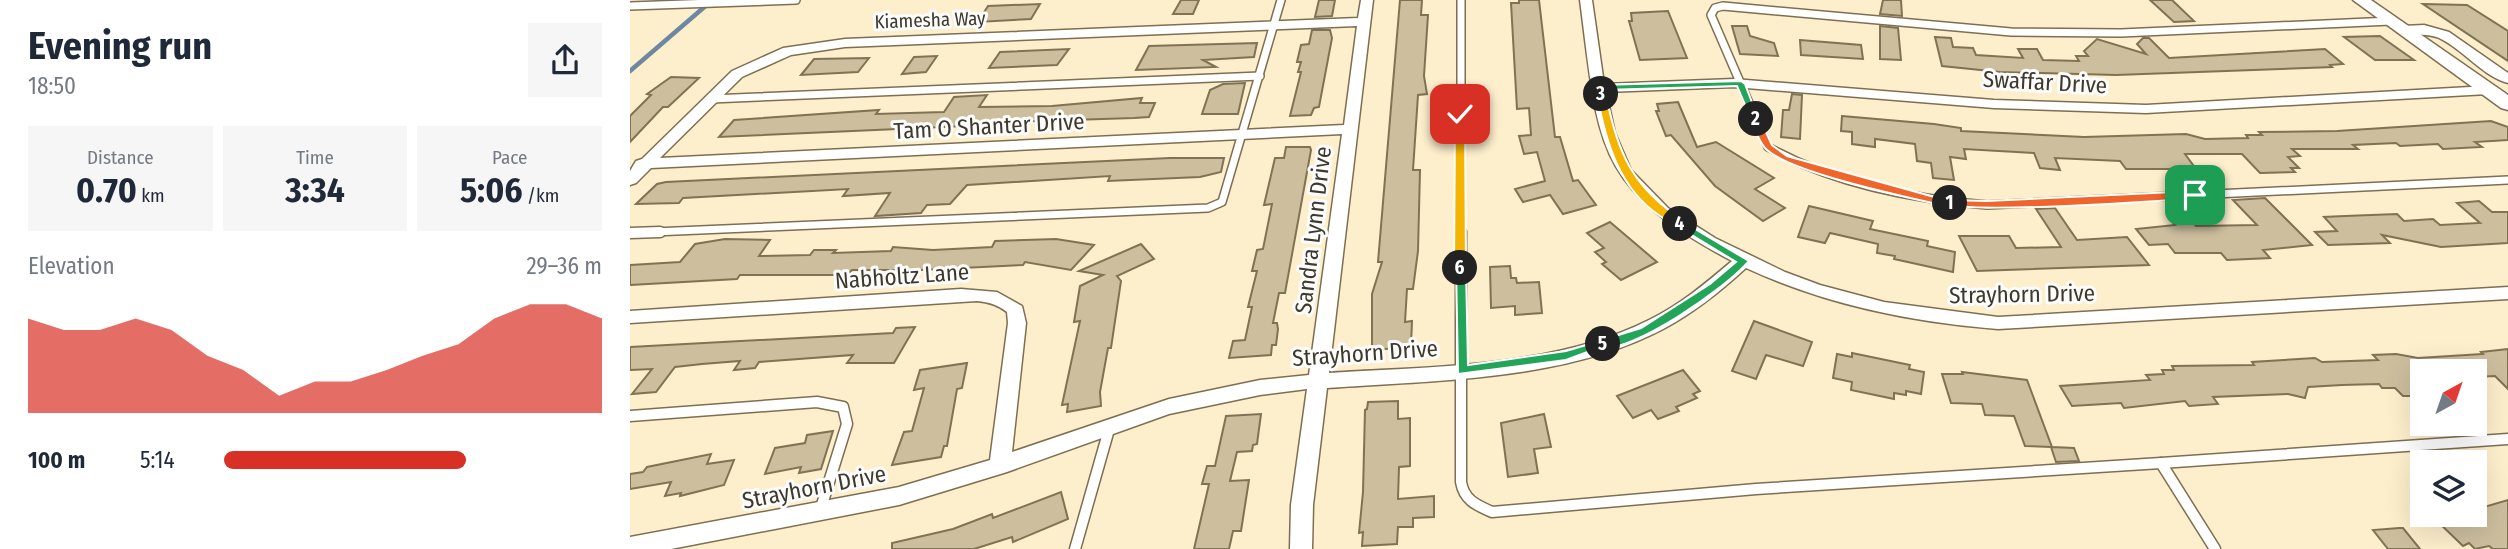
<!DOCTYPE html>
<html lang="en">
<head>
<meta charset="utf-8">
<style>
  body { margin:0; font-family:"Fira Sans Condensed",sans-serif; background:#f6f6f7; color:#1f2937; height:100vh; display:flex; flex-direction:column; font-size:26px; white-space:nowrap }
  * { box-sizing:border-box; margin:0 }
  p { font-size:23px; color:#747a83 }
  .icon { flex:none; width:38px; height:38px; fill:none; stroke:currentColor; stroke-width:2; stroke-linecap:round; stroke-linejoin:round }
  .map { position:relative; flex:1; overflow:hidden }
  .drawer { display:flex; flex-direction:column; background:#fff; width:630px }
  .drawer>* { flex:none }
  .needle { width:46px; rotate:40deg }
  .fabs { position:absolute; left:1780px; top:359px; display:grid; gap:14px }
  .fabs a { display:grid; place-items:center; width:77px; height:77px; border-radius:0px; background:#fff; box-shadow:0 7px 28px #0002; font-size:35px }
  .pin { position:absolute; display:grid; place-items:center; width:60px; height:60px; color:#fff; margin:-30px; border-radius:14px; box-shadow:0 4px 10px #0006 }
  .km { position:absolute; width:35px; height:35px; margin:-18px; border-radius:50%; background:#222; color:#fff; font-size:19px; line-height:35px; text-align:center }
  .round { display:grid; place-items:center; flex:none; width:74px; height:74px; border-radius:0px; background:#f6f6f7 }
  .summary { display:flex; align-items:center; justify-content:space-between; height:119px; padding:0 28px }
  h1 { font-size:38px; font-weight:700; line-height:52px }
  .figures { display:grid; grid-template-columns:repeat(3,1fr); gap:10px; height:119px; padding:7px 28px }
  .figures div { display:grid; align-content:center; border-radius:0px; background:#f6f6f7; text-align:center }
  .figures b { font-size:35px; font-weight:700 }
  .figures small { font-size:19px; font-weight:400 }
  .figures p { font-size:19px }
  .chart { height:196px; padding:14px 28px }
  .chart p { display:flex; justify-content:space-between }
  .chart svg { width:100%; height:126px; margin-top:7px; fill:#d93025; opacity:.7 }
  ul { padding:0 28px; list-style:none; font-size:23px }
  li { display:grid; grid-template-columns:112px 84px 1fr; align-items:center; height:52px }
  li i { height:18px; border-radius:9px; background:#d93025 }
  main { display:flex; flex:1; min-height:0 }
  .map>svg:first-child { display:block }
  .lines { fill:none; stroke-linecap:round; stroke-linejoin:round }
  .stream { stroke:#6e88a3; stroke-width:4.5 }
  .building { fill:#cdbe9e; stroke:#807254; stroke-width:2 }
  .service-far1-casing { stroke:#7d6f51; stroke-width:10 }
  .service-casing { stroke:#7d6f51; stroke-width:13 }
  .minor-casing { stroke:#7d6f51; stroke-width:3 }
  .tertiary-casing { stroke:#7d6f51; stroke-width:3 }
  .service-far1 { stroke:#fff; stroke-width:7 }
  .service { stroke:#fff; stroke-width:10 }
  .minor { fill:#fff; fill-rule:evenodd }
  .tertiary { fill:#fff; fill-rule:evenodd }
  .split-1 { fill:#f0652b; stroke:#fff; stroke-width:2 }
  .split-2 { fill:#f0652b; stroke:#fff; stroke-width:2 }
  .split-3 { fill:#22a559; stroke:#fff; stroke-width:2 }
  .split-4 { fill:#f5b400; stroke:#fff; stroke-width:2 }
  .split-5 { fill:#22a559; stroke:#fff; stroke-width:2 }
  .split-6 { fill:#22a559; stroke:#fff; stroke-width:2 }
  .split-7 { fill:#f5b400; stroke:#fff; stroke-width:2 }
  .labels { text-anchor:middle; dominant-baseline:central; stroke-width:6; stroke-linejoin:round; paint-order:stroke }
  .far-street-label { font-size:19px; fill:#3f392c; stroke:#fcfcfc }
  .street-label { font-size:23px; fill:#3f392c; stroke:#fcfcfc }
</style>
</head>
<body>
<main>
<section class="drawer">
<div class="summary"><div><h1>Evening run</h1><p>18:50</p></div><a class="round"><svg class="icon" aria-label="share" viewBox="0 0 24 24"><path d="M12 15V3M7 8l5-5 5 5M5 13v7h14v-7"/></svg></a></div>
<div class="figures">
<div><p>Distance</p><b>0.70<small> km</small></b></div>
<div><p>Time</p><b>3:34</b></div>
<div><p>Pace</p><b>5:06<small> /km</small></b></div>
</div>
<div class="chart"><p><span>Elevation</span>29–36 m</p>
<svg viewBox="0 0 160 44" preserveAspectRatio="none"><path d="M0 44V11L10 15L20 15L30 11L40 15L50 24L60 29L70 38L80 33L90 33L100 29L110 24L120 20L130 11L140 6L150 6L160 11V44z"/></svg>
</div>
<ul>
<li><b>100 m</b>5:14<i style="width:64%"></i></li>
</ul>
</section>
<div class="map">
<svg width="1878" height="549" viewBox="0 0 1878 549">
  <rect width="100%" height="100%" fill="#fdeecc"/>
  <g class="lines">
    <path class="stream" d="M0,71L79,3"/>
  </g>
  <g class="building">
    <path d="M551,0H569L563,14H543Z"/>
    <path d="M689,0H705L702,16L685,17Z"/>
    <path d="M770,0H792L791,15H798L794,76L797,94L788,95L783,170H790L788,251L783,289H777L775,322L782,321L781,347L742,350V294L752,262H748Z"/>
    <path d="M889,0H909L925,137H930L943,181L948,180L966,205L933,214L920,195L893,202L885,189L915,181L907,152L894,154L889,136L901,135L899,108L887,109L881,3H889Z"/>
    <path d="M1253,0H1271L1272,16L1250,14Z"/>
    <path d="M1520,0H1542L1564,21L1544,22Z"/>
    <path d="M410,4L401,19L348,22L358,6Z"/>
    <path d="M1793,4L1837,5L1878,31V61Z"/>
    <path d="M1038,11L1057,58L1010,60L999,21H1002L1001,13Z"/>
    <path d="M1102,26H1117L1120,36L1144,43L1148,56L1110,54Z"/>
    <path d="M1250,26L1268,28L1271,60L1250,59Z"/>
    <path d="M682,30H700L702,38L689,107L684,108L681,115L660,116L671,72H668L671,62H667L671,45L679,44Z"/>
    <path d="M1750,36L1784,60H1745L1714,37Z"/>
    <path d="M1305,37L1321,38L1323,47L1343,48L1346,55L1393,58L1388,49H1407L1413,60L1449,61L1446,56H1458L1454,51L1467,39L1516,54L1507,44L1513,38H1519L1539,58L1695,49L1713,64L1700,65L1702,67L1486,75L1370,72L1312,66Z"/>
    <path d="M1170,40L1231,45L1233,59L1171,55Z"/>
    <path d="M627,43L624,57L573,60L586,67L506,70L519,46Z"/>
    <path d="M439,49L427,65L359,68L370,52Z"/>
    <path d="M307,56L296,72L272,74L284,57Z"/>
    <path d="M239,58L228,72L171,75L184,59Z"/>
    <path d="M41,77L69,78L38,107H33L0,142V116L21,95L17,94Z"/>
    <path d="M615,83L608,114H572L580,90L593,84Z"/>
    <path d="M1162,94L1172,95L1170,139L1151,137L1153,110H1159Z"/>
    <path d="M357,95L349,107L422,106L512,98L510,103H525L519,117L504,118L344,123L336,126L89,137L104,120L249,110L246,114L314,112L324,97Z"/>
    <path d="M1048,102L1067,147L1086,142L1144,178L1125,189L1155,208L1133,221L1085,186L1041,135L1036,136L1026,111H1029L1027,104Z"/>
    <path d="M1212,116L1304,124L1331,128V131L1454,137L1556,134L1575,139L1618,138L1616,135H1632L1629,132L1707,131L1861,121L1878,127V140L1845,142L1852,147L1813,149L1808,144L1770,146L1766,143L1723,145L1728,149H1662L1670,156L1658,157L1669,168H1661L1665,172L1630,173L1612,154H1555L1566,169H1496L1490,161L1425,158L1430,170L1410,168L1404,153L1334,149L1336,159L1320,157L1324,180L1303,178L1301,163L1287,161L1285,144L1245,139V147L1222,144V132L1211,131Z"/>
    <path d="M656,147H680L681,150L655,293H649L643,323H647L648,329L646,345H642L641,355L599,358L603,341L615,340L622,307H618L627,271H622L627,250L633,249L642,204L634,205L645,158H654Z"/>
    <path d="M540,158H594L591,172L570,177L478,181L480,176L337,185L320,204L297,205L291,213L245,216L260,193L213,196L218,189L53,198L49,203L6,204L27,184L36,182Z"/>
    <path d="M1635,198L1682,245L1633,250L1640,258L1597,260L1591,253H1545L1538,244L1519,245L1506,229L1545,225L1538,217L1557,216L1566,226L1627,225L1603,200Z"/>
    <path d="M1849,201L1862,212H1878V243L1811,247L1752,235L1760,243L1698,245L1685,232L1707,231L1694,217L1715,216L1767,214L1774,221L1803,219L1810,225L1850,223L1827,203Z"/>
    <path d="M1179,206L1243,221L1240,229L1298,241L1297,246L1325,252L1323,272L1264,259L1265,256L1247,253L1248,244L1200,233L1195,243L1168,237Z"/>
    <path d="M1425,208L1447,240L1497,237L1519,265L1347,271L1329,236H1379L1386,248L1431,247L1406,209Z"/>
    <path d="M980,222L1027,262L991,280L972,264L976,262L965,252L974,248L957,233Z"/>
    <path d="M95,239L140,240L129,256L180,255L184,250H206L203,253L261,251L263,247L303,250L362,247L365,241L426,239L464,245L441,270L395,262L393,265L291,270H222L219,273L206,275H110L107,279L0,285V265L50,262L65,244Z"/>
    <path d="M511,244L524,259L487,276L491,281L481,348H478L470,392L471,406L437,412L438,404L432,405L450,321L444,322L450,286L473,275L449,271Z"/>
    <path d="M880,266L881,278H886L887,283L909,282L912,313L885,315V306L861,308L860,267Z"/>
    <path d="M1124,321L1182,342L1173,366L1136,355L1126,379L1102,371Z"/>
    <path d="M285,327L264,363H217L223,355L129,362L125,368L104,370L110,361L72,364L45,367L26,392L2,394L22,369L0,370V347L263,333L266,328Z"/>
    <path d="M1878,349V389L1865,376L1844,377V371H1792V396H1773L1765,388H1752L1749,384L1712,385L1678,387L1675,398L1658,394L1583,397L1588,404L1559,406L1555,401L1494,408L1491,403L1442,406L1430,386L1520,380L1516,375L1534,374L1532,370H1544L1542,366L1624,365L1622,362L1685,358L1692,362L1748,360L1743,355L1766,354L1788,358L1853,354L1851,352Z"/>
    <path d="M1222,353L1280,365L1279,369L1294,372L1291,394L1276,391V395L1264,393V399L1221,390L1222,382L1203,378L1207,354L1222,357Z"/>
    <path d="M337,363L332,388L327,389L317,446H314L311,457L262,465L274,432L282,431L294,388L284,390L290,370Z"/>
    <path d="M1053,370L1070,391L1063,394L1067,398L1046,407L1049,411L1028,419L1021,410L1003,418L987,396Z"/>
    <path d="M1332,372L1397,380L1422,447L1444,448L1449,461L1426,462L1421,447L1395,446L1384,416L1355,415L1352,404L1321,403L1312,374H1333Z"/>
    <path d="M768,401V419L780,418V466L769,467L768,499L804,496V517L783,518V527H768L767,544L732,546L733,532L729,533L733,492L735,410L737,409L738,402Z"/>
    <path d="M631,414L627,444L623,445L622,451L607,452L600,481L619,480L611,531H603L599,549H564L579,484H572L577,466H585L596,416Z"/>
    <path d="M914,414L921,447L904,449L908,473L878,477L871,423Z"/>
    <path d="M203,431L191,469L169,473L171,467L135,474L145,448L175,443L177,435Z"/>
    <path d="M81,454L77,464L104,460L94,485L50,496L51,493L35,496L41,482L0,489V474L13,472L17,467Z"/>
    <path d="M431,492L438,519L383,542L382,537L344,549H262V543L323,529L362,514L363,518Z"/>
    <path d="M1878,500V549H1863L1859,546L1845,549L1839,543L1833,546L1806,520L1827,514H1844V510Z"/>
    <path d="M1769,528H1773L1790,549H1758L1743,530Z"/>
  </g>
  <g class="lines">
    <defs>
      <g id="service-far1">
        <path d="M0,6L166,0"/>
        <path d="M1761,21L1491,33L1381,32L1093,6L1085,8L1081,15L1138,147C1204,184 1282,199 1357,205L1878,180"/>
        <path d="M81,99L630,76"/>
        <path d="M0,233L578,208L592,202L651,0"/>
        <path d="M831,233V0"/>
      </g>
      <g id="service">
        <path d="M831,232V482C834,500 846,505 862,512L1126,489L1531,463L1585,549"/>
        <path d="M0,233L30,232"/>
        <path d="M0,416L187,402L213,407L217,424L190,511"/>
        <path d="M1531,463L1878,439"/>
        <path d="M445,549L480,426"/>
      </g>
      <g id="minor">
        <path d="M731,0H743L699,373C804,366 923,368 1019,320C1050,305 1076,283 1102,261C963,187 969,145 950,0H962L974,84L1104,79L1364,100L1516,105L1858,86L1865,90L1858,94L1516,113L1364,108L1104,87L976,92L985,133L1001,170L1038,208L1085,238L1155,272L1190,285L1254,302L1368,317L1878,287V299L1368,329C1280,322 1197,305 1116,268C1091,291 1065,312 1035,328C937,381 806,380 697,388L683,505L682,549H660L661,505L677,389L630,395L539,414L377,472L269,505L41,549H0V537L269,487L360,460L378,323L377,312C368,305 359,302 347,301L0,323V311L331,289L367,292L392,306L396,323L382,452L539,399L630,380L679,375L712,134L21,168L6,183L0,185V171L6,161L12,159L102,71L153,48L215,39L728,18ZM727,26L714,125L30,158L112,77L161,55L215,47Z"/>
        <path d="M1794,25L1819,32L1878,73V83C1852,76 1833,49 1809,38C1796,32 1777,38 1767,30L1773,26Z"/>
      </g>
      <path id="tertiary" d="M1723,0H1741L1878,95V110L1871,108Z"/>
    </defs>
    <use href="#service-far1" class="service-far1-casing"/>
    <use href="#service" class="service-casing"/>
    <use href="#minor" class="minor-casing"/>
    <use href="#tertiary" class="tertiary-casing"/>
    <use href="#service-far1" class="service-far1"/>
    <use href="#service" class="service"/>
    <use href="#minor" class="minor"/>
    <use href="#tertiary" class="tertiary"/>
  </g>
  <path class="split-1" d="M1565,191L1569,192V197C1541,202 1329,214 1315,203L1320,200L1357,201Z"/>
  <path class="split-2" d="M1123,117H1129L1142,145L1157,156L1326,203L1320,207C1281,198 1164,174 1137,150C1130,144 1122,125 1123,117Z"/>
  <path class="split-3" d="M1111,81L1115,84L1129,121L1121,119L1107,86L975,90L976,94L971,97L965,88L970,85Z"/>
  <path class="split-4" d="M971,91L976,94C987,153 1003,188 1054,221V226C1045,227 1038,221 1030,216C989,189 975,140 967,94Z"/>
  <path class="split-5" d="M1050,220L1119,261C1098,287 1001,354 969,348V341L1011,328L1080,284L1106,262L1047,226L1045,224Z"/>
  <path class="split-6" d="M826,266L836,268L838,365L936,351L973,340L979,344L936,360L828,374Z"/>
  <path class="split-7" d="M830,111L835,114L836,268L830,272L824,268L825,114Z"/>
  <g class="labels">
    <g class="far-street-label">
      <text transform="translate(300 20) rotate(-2)">Kiamesha Way</text>
    </g>
    <g class="street-label">
      <text transform="translate(1415 82) rotate(3)">Swaffar Drive</text>
      <text transform="translate(359 126) rotate(-3)">Tam O Shanter Drive</text>
      <text transform="translate(683 230) rotate(-83)">Sandra Lynn Drive</text>
      <text transform="translate(272 276) rotate(-4)">Nabholtz Lane</text>
      <text transform="translate(1392 294) rotate(-1)">Strayhorn Drive</text>
      <text transform="translate(735 353) rotate(-4)">Strayhorn Drive</text>
      <text transform="translate(184 487) rotate(-11)">Strayhorn Drive</text>
    </g>
  </g>
</svg>
<div class="fabs">
<a><svg class="needle" viewBox="-14 -14 28 28"><path d="M0-13l5 13h-10z" fill="#e53935"/><path d="M0 13l5-13h-10z" fill="#747a83"/></svg></a>
<a><svg class="icon" aria-label="layers" viewBox="0 0 24 24"><path d="M12 4l9 5-9 5-9-5zM3 14l9 5 9-5"/></svg></a>
</div>
<div class="pin" style="left:1565px;top:195px;background:#1e9e55"><svg class="icon" aria-label="arrive" viewBox="0 0 24 24"><path d="M6 21V4h12l-3 4 3 4H6"/></svg></div>
<div class="pin" style="left:830px;top:114px;background:#d93025"><svg class="icon" aria-label="check" viewBox="0 0 24 24"><path d="M5 12l5 5 9-10"/></svg></div>
<b class="km" style="left:1320px;top:203px">1</b>
<b class="km" style="left:1126px;top:119px">2</b>
<b class="km" style="left:971px;top:94px">3</b>
<b class="km" style="left:1050px;top:224px">4</b>
<b class="km" style="left:973px;top:344px">5</b>
<b class="km" style="left:830px;top:268px">6</b>
</div>
</main>
</body>
</html>
